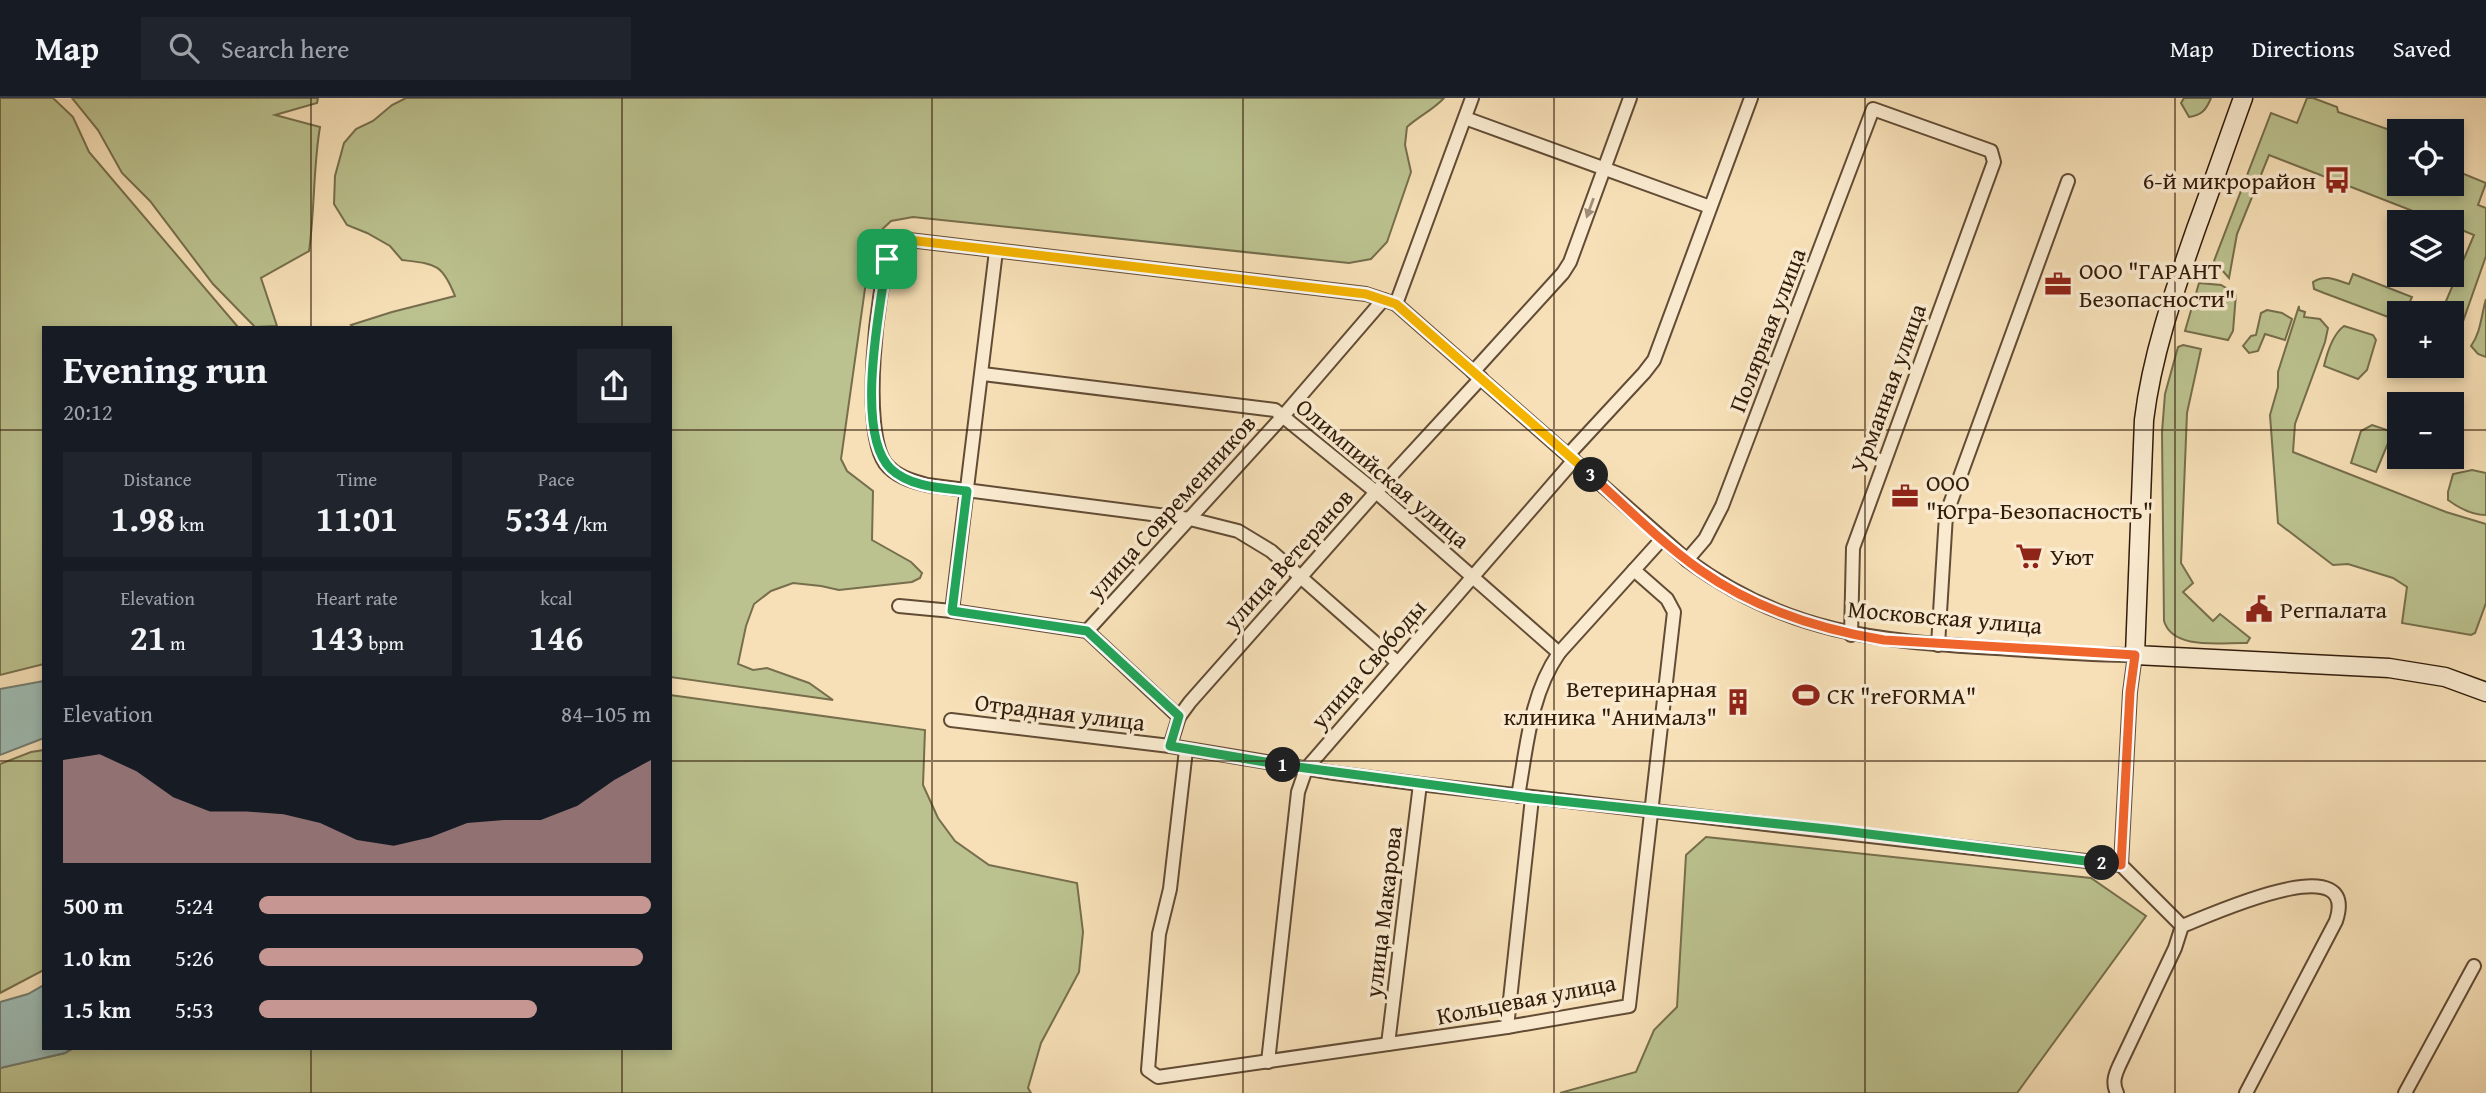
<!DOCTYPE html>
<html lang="en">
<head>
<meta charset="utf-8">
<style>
  body { margin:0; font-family:"Gentium Book Plus",serif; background:#20242c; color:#f1f3f6; height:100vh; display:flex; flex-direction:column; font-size:26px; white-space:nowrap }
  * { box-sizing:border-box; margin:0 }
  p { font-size:23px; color:#9ea1a6 }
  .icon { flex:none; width:38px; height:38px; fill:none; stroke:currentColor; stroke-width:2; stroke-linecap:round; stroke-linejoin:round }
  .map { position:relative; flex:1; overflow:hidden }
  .sheet { position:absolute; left:42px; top:228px; width:630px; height:724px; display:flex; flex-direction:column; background:#171b24; border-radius:0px; box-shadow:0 4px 10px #0003 }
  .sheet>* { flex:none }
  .controls { position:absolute; left:2387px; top:21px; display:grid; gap:14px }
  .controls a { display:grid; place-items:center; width:77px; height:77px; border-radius:0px; background:#171b24; box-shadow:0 4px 10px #0003; font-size:35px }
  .pin { position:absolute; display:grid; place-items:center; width:60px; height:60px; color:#fff; margin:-30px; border-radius:14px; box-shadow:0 4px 10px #0006 }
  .km { position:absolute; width:35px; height:35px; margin:-18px; border-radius:50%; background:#222; color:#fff; font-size:19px; line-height:35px; text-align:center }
  .round { display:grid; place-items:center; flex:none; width:74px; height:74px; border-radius:0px; background:#20242c }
  .overview { display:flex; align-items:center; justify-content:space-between; height:119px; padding:0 21px }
  h1 { font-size:38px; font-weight:800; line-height:52px }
  .stats { display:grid; grid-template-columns:repeat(3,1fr); gap:10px; height:119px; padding:7px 21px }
  .stats div { display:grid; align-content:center; border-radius:0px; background:#20242c; text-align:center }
  .stats b { font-size:35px; font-weight:800 }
  .stats small { font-size:19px; font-weight:400 }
  .stats p { font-size:19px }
  .chart { height:196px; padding:14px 21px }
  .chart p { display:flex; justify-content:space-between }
  .chart svg { width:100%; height:126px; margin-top:7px; fill:#c59692; opacity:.7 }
  ul { padding:0 21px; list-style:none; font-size:23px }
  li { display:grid; grid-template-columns:112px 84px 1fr; align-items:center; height:52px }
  li i { height:18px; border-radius:9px; background:#c59692 }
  header { display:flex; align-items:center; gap:42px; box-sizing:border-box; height:98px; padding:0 35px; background:#171b24; border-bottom:2px solid #363941 }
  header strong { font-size:33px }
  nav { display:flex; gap:38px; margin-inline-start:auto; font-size:24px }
  .search { width:490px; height:63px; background:#20242c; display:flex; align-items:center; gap:18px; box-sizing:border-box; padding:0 24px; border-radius:0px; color:#9ea1a6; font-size:26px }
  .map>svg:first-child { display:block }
  .green { fill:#bbc28f; stroke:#766e4c; stroke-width:2 }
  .water { fill:#9ebcb4; stroke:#727c70; stroke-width:2 }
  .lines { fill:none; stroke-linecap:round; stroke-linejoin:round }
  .street-casing { stroke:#624c35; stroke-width:16 }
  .secondary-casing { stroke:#311b0a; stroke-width:21 }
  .street { stroke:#faebd0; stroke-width:12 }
  .secondary { stroke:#faebd0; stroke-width:18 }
  .oneway { fill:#a08d77 }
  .split-1-casing { stroke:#fff; stroke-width:14 }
  .split-2-casing { stroke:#fff; stroke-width:14 }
  .split-3-casing { stroke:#fff; stroke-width:14 }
  .split-4-casing { stroke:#fff; stroke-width:14 }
  .split-1 { stroke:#22a559; stroke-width:9 }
  .split-2 { stroke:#22a559; stroke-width:9 }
  .split-3 { stroke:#f0652b; stroke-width:9 }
  .split-4 { stroke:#f5b400; stroke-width:9 }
  .grid { fill:none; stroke:#311b0a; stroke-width:2; stroke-opacity:0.55 }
  .labels { text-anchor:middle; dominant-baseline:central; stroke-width:7; stroke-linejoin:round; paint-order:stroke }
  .poi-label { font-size:24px; fill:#311b0a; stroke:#faebd0; text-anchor:start }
  .street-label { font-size:24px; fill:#311b0a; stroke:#faebd0 }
</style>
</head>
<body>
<header>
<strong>Map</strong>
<div class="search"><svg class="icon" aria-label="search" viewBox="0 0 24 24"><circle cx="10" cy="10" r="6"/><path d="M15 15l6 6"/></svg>Search here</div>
<nav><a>Map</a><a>Directions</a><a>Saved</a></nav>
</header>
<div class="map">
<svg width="2486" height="995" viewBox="0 0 2486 995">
  <rect width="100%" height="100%" fill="#f7e0b7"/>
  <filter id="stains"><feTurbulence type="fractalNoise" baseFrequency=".00286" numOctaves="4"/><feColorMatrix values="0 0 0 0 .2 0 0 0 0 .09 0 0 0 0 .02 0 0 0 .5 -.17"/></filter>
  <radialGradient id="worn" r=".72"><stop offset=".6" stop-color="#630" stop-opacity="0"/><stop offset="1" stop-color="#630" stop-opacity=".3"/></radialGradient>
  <g class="green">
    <path d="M0,0H53L73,19L89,54L238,229H44V566L0,577Z"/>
    <path d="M72,0H318L317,5L275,17L320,29C313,70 315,111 309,153L261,180L277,228L255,229L213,186L150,103L122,75L98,32Z"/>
    <path d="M406,0H1444C1433,12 1419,18 1407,29L1405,47L1411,74L1387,144L1371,161L1349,165L913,119L891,123L872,141L841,361L847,373L873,393L872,442L911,464L922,475L920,480L912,484L839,492L821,488L793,485L771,493L754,506L746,528L738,566L753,572L767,570L809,585L833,602L670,579V229H353L351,227L392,214L455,198C442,165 435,166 402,162L390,148L367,135L347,127L334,106L335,78L344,45L356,31L373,23L392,7Z"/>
    <path d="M2184,0H2211C2206,12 2202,17 2189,19L2181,5Z"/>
    <path d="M2307,0H2313L2337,9L2338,14L2393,33L2399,41L2398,46L2399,44V86H2452V71L2486,85L2478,107L2486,110V158L2461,229L2454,241H2452V215H2441L2474,137L2452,128V124H2441L2269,57L2237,136L2229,180L2214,163L2271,15L2297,25Z"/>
    <path d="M2353,176L2412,199L2406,212L2413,215H2399V223L2324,195L2314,191L2313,184C2326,176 2335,182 2349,186Z"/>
    <path d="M2199,185L2221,187L2236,196L2233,233L2228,242L2185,233Z"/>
    <path d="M2486,201V259L2478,256L2471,248C2481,234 2481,218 2486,201Z"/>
    <path d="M2299,208V212L2305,214L2304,219L2320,221L2328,230L2325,244L2295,326L2293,354L2446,414L2486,426V505L2475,535L2471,537L2402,525L2407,489L2393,480L2348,466L2333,467L2278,425L2270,317L2278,289V274Z"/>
    <path d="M2267,212L2282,215L2292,221L2285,242L2265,236L2258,253L2249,255L2243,248L2251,238L2256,237L2261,215Z"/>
    <path d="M2344,228L2373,237L2376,242L2367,272L2358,281L2324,268C2327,255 2333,236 2344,228Z"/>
    <path d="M2183,247L2201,251L2187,315L2181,465L2193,485L2183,494L2213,523L2220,516L2250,540L2247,545C2223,544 2173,553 2164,523L2162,334L2165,296L2178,249Z"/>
    <path d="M2372,327L2387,332L2391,338L2376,374L2351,365L2361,333Z"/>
    <path d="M2472,372L2486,375V417C2473,417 2459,410 2448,402V394L2453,376Z"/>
    <path d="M670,597L925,632L923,687L938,720L955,743L989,767L1077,785L1083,834L1079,874L1041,945L1028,990L1031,995H0V970L65,955L74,950H670Z"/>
    <path d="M44,652V872L0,895V666L31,654Z"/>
    <path d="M1706,739L2091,780L2146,818L2017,995H1560L1636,974L1654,932L1677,909L1686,757Z"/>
  </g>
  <g class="water">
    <path d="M44,583V640L0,657V591Z"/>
    <path d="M44,887V950H72L65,955L0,970V904L28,896Z"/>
  </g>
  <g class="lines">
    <defs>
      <g id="street">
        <path d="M1465,20L1710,109"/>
        <path d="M1396,206L1472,0"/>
        <path d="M1473,274L1563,175L1570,164L1630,0"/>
        <path d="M983,276L1275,312L1376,394L1559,555"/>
        <path d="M1568,357L1644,275L1654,262L1751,0"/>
        <path d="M1687,462L1705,441L1722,408L1873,11L1991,53L1994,64L1853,450L1851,537"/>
        <path d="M899,508L952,513L1087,533L1284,317L1383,202"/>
        <path d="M952,513L996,153"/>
        <path d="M1087,533L1179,619"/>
        <path d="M1938,547L1946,417L2068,83"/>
        <path d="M951,622L1170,648L1334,675L1420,686L2121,767L2130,594L2135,557C2089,557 2042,553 1996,550C1877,543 1787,536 1687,462L1396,206L1366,196L909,142L897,144L890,152C877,192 861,330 885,365C895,378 911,383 927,387L1190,421L1238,433L1271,453L1397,564"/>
        <path d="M1170,648L1179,619L1190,604L1376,394L1481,280"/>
        <path d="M1186,652L1170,791L1159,836L1148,972L1158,979L1507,929L1629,908L1674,514L1667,501L1634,472"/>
        <path d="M1518,698C1527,648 1530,597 1559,555L1662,441"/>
        <path d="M2121,767L2182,828C2208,818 2361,747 2336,823L2246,995"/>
        <path d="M1507,929L1532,700"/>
        <path d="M1388,946L1420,686"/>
        <path d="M1268,964L1298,694L1306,671L1574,362"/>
        <path d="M2117,995C2112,985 2115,977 2119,968L2175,850L2182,828"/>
        <path d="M2405,995L2474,868"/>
      </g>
      <path id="secondary" d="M2243,0C2227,44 2212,88 2196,131C2174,194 2152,256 2144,322L2135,557L2389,570L2445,579L2486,594"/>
    </defs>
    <use href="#street" class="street-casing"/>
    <use href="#secondary" class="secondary-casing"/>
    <use href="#street" class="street"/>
    <use href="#secondary" class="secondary"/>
  </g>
  <defs><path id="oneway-solid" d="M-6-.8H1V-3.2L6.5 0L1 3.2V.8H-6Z" transform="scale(1.75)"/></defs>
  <use class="oneway" href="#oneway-solid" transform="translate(1590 110) rotate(110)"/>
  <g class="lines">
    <defs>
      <path id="split-1" d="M887,161C880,209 854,336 891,371C910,389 942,390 967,393L952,513L1087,533L1179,618L1170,648L1283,667"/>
      <path id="split-2" d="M1283,667L1532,700L1836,732L2102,765"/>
      <path id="split-3" d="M1591,377C1626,409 1661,444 1700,472C1755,511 1818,531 1884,542L2135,557L2130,594L2121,767L2102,765"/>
      <path id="split-4" d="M887,161C891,148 895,144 909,142L1366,196L1396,206L1591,377"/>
    </defs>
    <use href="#split-1" class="split-1-casing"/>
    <use href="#split-2" class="split-2-casing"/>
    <use href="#split-3" class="split-3-casing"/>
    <use href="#split-4" class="split-4-casing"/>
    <use href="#split-1" class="split-1"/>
    <use href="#split-2" class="split-2"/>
    <use href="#split-3" class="split-3"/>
    <use href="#split-4" class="split-4"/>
  </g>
  <path class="grid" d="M311,0V229M622,0V229M932,0V995M1243,0V995M1554,0V995M1865,0V995M2175,0V995M0,332H44M670,332H2399M2452,332H2486M0,663H44M670,663H2486M311,950V995M622,950V995"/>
  <defs>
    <symbol id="bus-bare" viewBox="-9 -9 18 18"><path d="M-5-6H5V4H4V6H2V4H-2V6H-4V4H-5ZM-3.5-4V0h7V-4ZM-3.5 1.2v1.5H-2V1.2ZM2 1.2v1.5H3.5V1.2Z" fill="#8f2418" stroke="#faebd0" stroke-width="2.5" paint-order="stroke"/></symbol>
    <symbol id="office-bare" viewBox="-9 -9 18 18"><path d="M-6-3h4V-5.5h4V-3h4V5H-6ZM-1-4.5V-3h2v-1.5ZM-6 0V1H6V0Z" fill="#8f2418" stroke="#faebd0" stroke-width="2.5" paint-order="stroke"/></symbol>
    <symbol id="supermarket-bare" viewBox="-9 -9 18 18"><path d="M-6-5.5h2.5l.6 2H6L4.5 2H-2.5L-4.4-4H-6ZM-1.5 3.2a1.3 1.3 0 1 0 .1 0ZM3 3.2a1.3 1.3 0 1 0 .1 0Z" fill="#8f2418" stroke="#faebd0" stroke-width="2.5" paint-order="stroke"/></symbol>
    <symbol id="civic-bare" viewBox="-9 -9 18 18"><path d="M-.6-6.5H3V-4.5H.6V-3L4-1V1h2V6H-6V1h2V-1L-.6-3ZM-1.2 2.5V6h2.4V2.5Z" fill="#8f2418" stroke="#faebd0" stroke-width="2.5" paint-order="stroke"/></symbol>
    <symbol id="stadium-bare" viewBox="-9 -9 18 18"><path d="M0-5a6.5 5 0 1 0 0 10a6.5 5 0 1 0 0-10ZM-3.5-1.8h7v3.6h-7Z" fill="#8f2418" stroke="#faebd0" stroke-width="2.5" paint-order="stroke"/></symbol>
    <symbol id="building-bare" viewBox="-9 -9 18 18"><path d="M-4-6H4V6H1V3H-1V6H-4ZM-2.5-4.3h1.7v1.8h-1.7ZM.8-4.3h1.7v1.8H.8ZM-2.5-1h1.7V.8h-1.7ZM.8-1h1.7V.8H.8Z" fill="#8f2418" stroke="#faebd0" stroke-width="2.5" paint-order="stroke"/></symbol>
  </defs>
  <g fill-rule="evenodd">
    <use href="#bus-bare" x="2318" y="63" width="38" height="38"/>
    <use href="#office-bare" x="2039" y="167" width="38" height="38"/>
    <use href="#office-bare" x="1886" y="379" width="38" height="38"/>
    <use href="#supermarket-bare" x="2010" y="439" width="38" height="38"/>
    <use href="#civic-bare" x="2240" y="492" width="38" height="38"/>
    <use href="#stadium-bare" x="1787" y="578" width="38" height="38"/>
    <use href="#building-bare" x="1719" y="585" width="38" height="38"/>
  </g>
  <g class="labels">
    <g class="poi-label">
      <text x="2316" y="82" text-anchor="end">6-й микрорайон</text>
      <text x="2079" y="172">ООО "ГАРАНТ<tspan x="2079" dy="28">Безопасности"</tspan></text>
      <text x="1926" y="384">ООО<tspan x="1926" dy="28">"Югра-Безопасность"</tspan></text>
      <text x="2050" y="458">Уют</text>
      <text x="2280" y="511">Регпалата</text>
      <text x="1717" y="590" text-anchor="end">Ветеринарная<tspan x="1717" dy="28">клиника "Анималз"</tspan></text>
      <text x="1827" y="597">СК "reFORMA"</text>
    </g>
    <g class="street-label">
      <text transform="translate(1767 232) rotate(-69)">Полярная улица</text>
      <text transform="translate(1888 290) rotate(-70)">Урманная улица</text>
      <text transform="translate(1383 375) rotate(40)">Олимпийская улица</text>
      <text transform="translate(1171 409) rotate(-48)">улица Современников</text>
      <text transform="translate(1288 461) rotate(-48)">улица Ветеранов</text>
      <text transform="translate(1945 519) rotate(5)">Московская улица</text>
      <text transform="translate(1368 566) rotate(-49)">улица Свободы</text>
      <text transform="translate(1060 614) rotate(7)">Отрадная улица</text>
      <text transform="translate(1383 814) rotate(-83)">улица Макарова</text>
      <text transform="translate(1526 901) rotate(-11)">Кольцевая улица</text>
    </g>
  </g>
  <rect width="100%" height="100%" filter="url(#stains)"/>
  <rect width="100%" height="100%" fill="url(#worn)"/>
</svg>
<div class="controls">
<a><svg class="icon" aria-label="locate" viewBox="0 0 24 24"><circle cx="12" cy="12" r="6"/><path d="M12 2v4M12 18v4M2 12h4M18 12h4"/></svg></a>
<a><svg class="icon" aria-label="layers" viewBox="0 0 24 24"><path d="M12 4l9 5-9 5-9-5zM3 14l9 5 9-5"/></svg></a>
<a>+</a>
<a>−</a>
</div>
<div class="pin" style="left:887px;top:161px;background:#1e9e55"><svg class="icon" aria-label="arrive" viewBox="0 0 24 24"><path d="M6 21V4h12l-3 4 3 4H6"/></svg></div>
<b class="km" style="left:1283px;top:667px">1</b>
<b class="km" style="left:2102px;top:765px">2</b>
<b class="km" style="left:1591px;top:377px">3</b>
<section class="sheet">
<div class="overview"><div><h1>Evening run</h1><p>20:12</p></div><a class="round"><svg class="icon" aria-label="share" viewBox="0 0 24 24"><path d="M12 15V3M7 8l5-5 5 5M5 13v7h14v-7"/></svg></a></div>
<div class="stats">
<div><p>Distance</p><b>1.98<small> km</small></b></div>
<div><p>Time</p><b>11:01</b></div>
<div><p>Pace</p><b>5:34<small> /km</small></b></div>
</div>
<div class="stats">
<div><p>Elevation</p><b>21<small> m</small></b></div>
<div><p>Heart rate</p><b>143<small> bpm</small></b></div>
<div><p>kcal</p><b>146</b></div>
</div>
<div class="chart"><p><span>Elevation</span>84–105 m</p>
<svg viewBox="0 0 160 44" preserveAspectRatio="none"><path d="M0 44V8L10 6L20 12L30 21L40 26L50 26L60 27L70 30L80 36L90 38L100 35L110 30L120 29L130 29L140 24L150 15L160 8V44z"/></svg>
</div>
<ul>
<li><b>500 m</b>5:24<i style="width:100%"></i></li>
<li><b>1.0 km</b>5:26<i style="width:98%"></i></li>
<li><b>1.5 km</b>5:53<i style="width:71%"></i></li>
</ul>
</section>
</div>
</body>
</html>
